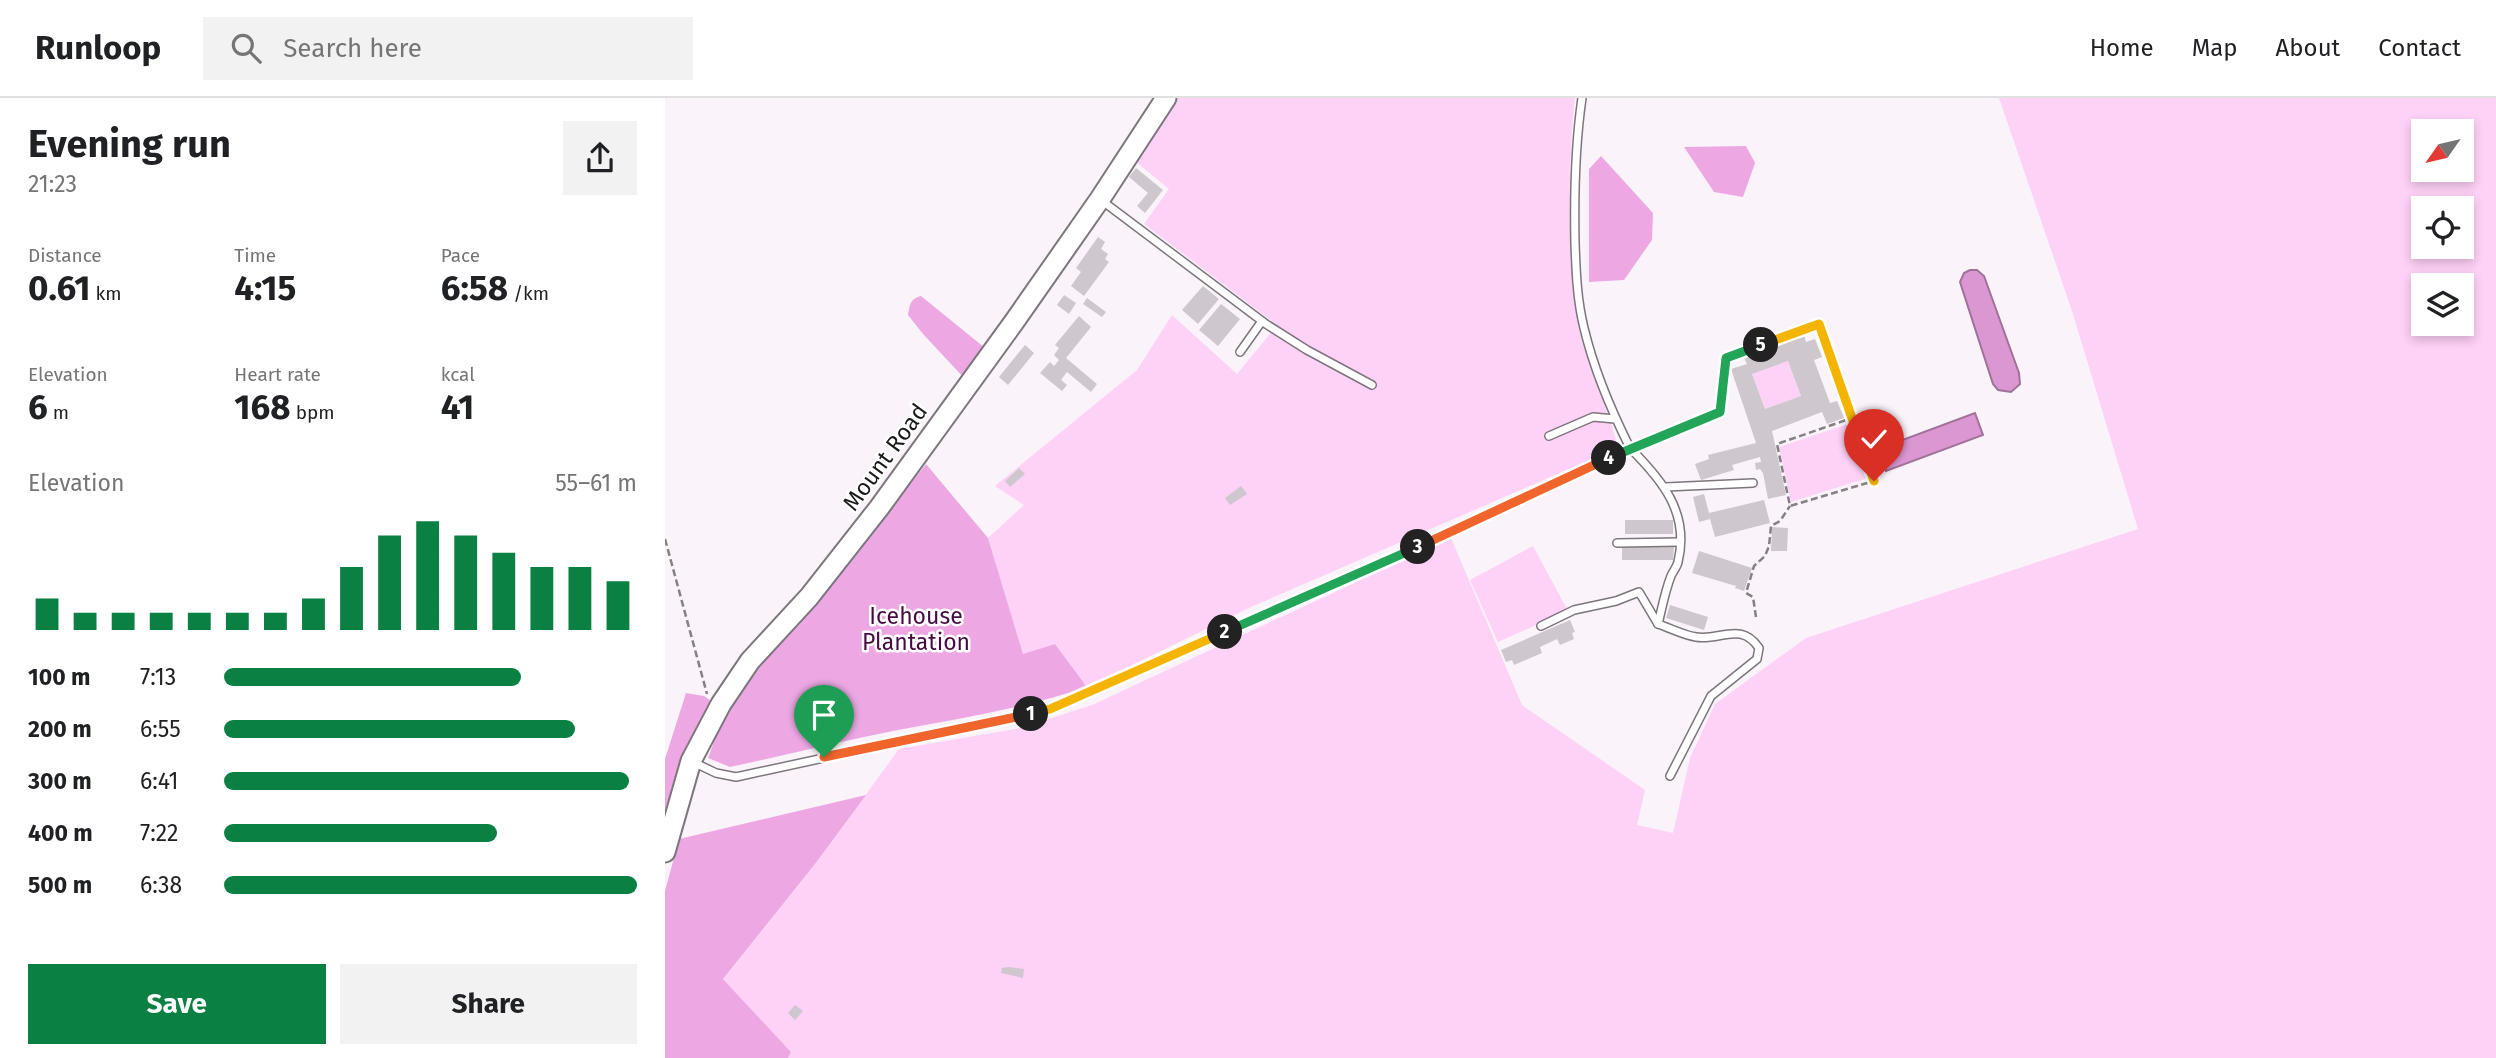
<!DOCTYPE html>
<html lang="en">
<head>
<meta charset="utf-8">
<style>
  body { margin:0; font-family:"Fira Sans",sans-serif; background:#f2f2f2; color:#202124; height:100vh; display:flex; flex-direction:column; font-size:26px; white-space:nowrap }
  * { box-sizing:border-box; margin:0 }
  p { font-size:23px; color:#757577 }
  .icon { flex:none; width:38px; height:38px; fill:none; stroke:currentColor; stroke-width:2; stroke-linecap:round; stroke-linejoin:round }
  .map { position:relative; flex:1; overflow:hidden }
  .side { display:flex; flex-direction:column; background:#fff; width:665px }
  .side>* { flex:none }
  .needle { width:46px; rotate:236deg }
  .buttons { position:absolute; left:1746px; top:21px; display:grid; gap:14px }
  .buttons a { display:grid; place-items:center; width:63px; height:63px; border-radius:0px; background:#fff; box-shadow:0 4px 10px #0003; font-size:35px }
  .pin { position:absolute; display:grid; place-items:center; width:60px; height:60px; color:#fff; margin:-72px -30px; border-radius:50% 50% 50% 0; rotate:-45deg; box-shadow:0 0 7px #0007 }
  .pin .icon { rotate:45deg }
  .km { position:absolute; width:35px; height:35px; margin:-18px; border-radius:50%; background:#222; color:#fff; font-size:19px; line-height:35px; text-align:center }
  .round { display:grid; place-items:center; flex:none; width:74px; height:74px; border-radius:0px; background:#f2f2f2 }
  .summary { display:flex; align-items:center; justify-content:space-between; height:119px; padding:0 28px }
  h1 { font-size:38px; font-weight:700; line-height:52px }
  .stats { display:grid; grid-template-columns:repeat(3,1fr); gap:10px; height:119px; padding:7px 28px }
  .stats div { display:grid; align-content:center }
  .stats b { font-size:35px; font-weight:700 }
  .stats small { font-size:19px; font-weight:400 }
  .stats p { font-size:19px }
  .chart { height:196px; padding:14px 28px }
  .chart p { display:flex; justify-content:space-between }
  .chart svg { width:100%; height:126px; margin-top:7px; stroke:#0b8043; stroke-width:6 }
  .cta { display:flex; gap:14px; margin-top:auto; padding:14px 28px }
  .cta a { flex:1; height:80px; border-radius:0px; background:#0b8043; color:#fff; font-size:28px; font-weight:700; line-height:80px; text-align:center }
  .cta a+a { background:#f2f2f2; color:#202124 }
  ul { padding:0 28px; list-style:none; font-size:23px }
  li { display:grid; grid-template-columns:112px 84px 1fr; align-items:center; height:52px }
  li i { height:18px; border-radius:9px; background:#0b8043 }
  header { display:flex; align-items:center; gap:42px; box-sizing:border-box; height:98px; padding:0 35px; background:#fff; border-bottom:2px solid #e0e0e0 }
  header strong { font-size:33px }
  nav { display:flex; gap:38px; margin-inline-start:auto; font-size:24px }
  .search { width:490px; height:63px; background:#f2f2f2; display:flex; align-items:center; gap:18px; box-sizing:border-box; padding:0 24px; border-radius:0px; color:#757577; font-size:26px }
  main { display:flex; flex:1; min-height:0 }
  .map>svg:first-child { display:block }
  .green { fill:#fed1f7; fill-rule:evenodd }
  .forest { fill:#eda8e4 }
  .water { fill:#db97d2; stroke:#a1719b; stroke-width:2 }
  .building { fill:#cec7cd; fill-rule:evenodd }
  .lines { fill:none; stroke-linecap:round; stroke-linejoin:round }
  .lane-casing { stroke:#7d767c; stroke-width:10 }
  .secondary-casing { stroke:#7d767c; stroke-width:23 }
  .path { stroke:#858084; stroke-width:2.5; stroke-dasharray:7 3.5; stroke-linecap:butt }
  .lane { stroke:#fff; stroke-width:7 }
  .secondary { stroke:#fff; stroke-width:19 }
  .split-1-casing { stroke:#fff; stroke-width:14 }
  .split-2-casing { stroke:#fff; stroke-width:14 }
  .split-3-casing { stroke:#fff; stroke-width:14 }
  .split-4-casing { stroke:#fff; stroke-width:14 }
  .split-5-casing { stroke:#fff; stroke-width:14 }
  .split-6-casing { stroke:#fff; stroke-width:14 }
  .split-1 { stroke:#f0652b; stroke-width:9 }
  .split-2 { stroke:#f5b400; stroke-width:9 }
  .split-3 { stroke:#22a559; stroke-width:9 }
  .split-4 { stroke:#f0652b; stroke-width:9 }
  .split-5 { stroke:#22a559; stroke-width:9 }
  .split-6 { stroke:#f5b400; stroke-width:9 }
  .labels { text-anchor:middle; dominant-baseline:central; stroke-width:5; stroke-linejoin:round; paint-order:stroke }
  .street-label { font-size:23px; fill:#1b181a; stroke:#fff }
  .park-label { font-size:23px; fill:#470b43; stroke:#fff }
</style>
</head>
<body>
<header>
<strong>Runloop</strong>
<div class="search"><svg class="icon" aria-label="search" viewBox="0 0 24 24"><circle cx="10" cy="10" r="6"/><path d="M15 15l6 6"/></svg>Search here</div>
<nav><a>Home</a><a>Map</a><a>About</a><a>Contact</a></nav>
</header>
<main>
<section class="side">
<div class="summary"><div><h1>Evening run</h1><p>21:23</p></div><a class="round"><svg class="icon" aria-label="share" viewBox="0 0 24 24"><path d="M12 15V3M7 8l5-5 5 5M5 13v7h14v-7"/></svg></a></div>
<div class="stats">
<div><p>Distance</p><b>0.61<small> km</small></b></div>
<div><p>Time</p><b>4:15</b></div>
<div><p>Pace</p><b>6:58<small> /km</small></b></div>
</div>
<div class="stats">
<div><p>Elevation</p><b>6<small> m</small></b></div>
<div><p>Heart rate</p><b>168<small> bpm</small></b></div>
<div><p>kcal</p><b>41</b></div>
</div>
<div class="chart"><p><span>Elevation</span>55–61 m</p>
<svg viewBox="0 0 160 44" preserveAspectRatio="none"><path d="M5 44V33M15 44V38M25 44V38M35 44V38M45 44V38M55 44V38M65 44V38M75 44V33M85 44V22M95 44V11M105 44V6M115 44V11M125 44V17M135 44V22M145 44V22M155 44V27"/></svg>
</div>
<ul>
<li><b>100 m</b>7:13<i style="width:72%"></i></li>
<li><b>200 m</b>6:55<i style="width:85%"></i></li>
<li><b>300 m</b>6:41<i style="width:98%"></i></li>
<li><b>400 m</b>7:22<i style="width:66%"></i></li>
<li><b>500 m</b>6:38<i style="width:100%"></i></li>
</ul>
<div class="cta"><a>Save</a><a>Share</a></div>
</section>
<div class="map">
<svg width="1831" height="960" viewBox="0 0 1831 960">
  <rect width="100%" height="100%" fill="#faf3f9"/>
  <g class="green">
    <path d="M513,0H910C904,50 904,100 907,150C908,177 909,204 914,230C922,269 941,304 951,342L950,347L943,354L586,509L422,589L390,546L358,557L323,440L359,407L330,388L472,272L507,217L572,276L612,227L479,126L504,91L470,63Z"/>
    <path d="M1334,0H1831V960H123L126,954L58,881L150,766L234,651L356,630L427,607L786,440L857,607L980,692L972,727L1008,735L1025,660L1050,606L1141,540L1473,431L1407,213ZM1759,33H1797V72H1759ZM1759,110H1797V149H1759ZM1759,187H1797V226H1759Z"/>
    <path d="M1123,263L1136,298L1100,311L1087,276Z"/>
    <path d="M1186,325L1203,380L1126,404L1114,349Z"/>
    <path d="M868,448L903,513L833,544L805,482Z"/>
  </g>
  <g class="forest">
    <path d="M1081,48L1090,65L1078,99L1049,94L1019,49Z"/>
    <path d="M936,58L988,115L987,142L959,182L924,184V71Z"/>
    <path d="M256,198L320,250L300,281L258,236L243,217C245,206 245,201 256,198Z"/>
    <path d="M261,366L323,440L358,556L390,546L422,589C361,610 296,620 233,632C177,643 121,657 65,669L43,660L60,614L91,569L152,504Z"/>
    <path d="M21,595L39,598L49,605L0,720V661Z"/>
    <path d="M201,697L150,766L58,881L126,954L123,960H0V793L14,741Z"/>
  </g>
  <g class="water">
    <path d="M1305,172H1312L1319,178L1354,275L1355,286L1346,294L1333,292L1328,286L1295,184L1299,175Z"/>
    <path d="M1310,315L1318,337L1221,373L1213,351Z"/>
  </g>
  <g class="building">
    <path d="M471,70L498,92L480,115L472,108L483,95L464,79Z"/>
    <path d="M433,139L440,144L436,151L443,156L440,161L444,164L419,198L406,188L416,174L411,170Z"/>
    <path d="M538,188L554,201L533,226L517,212Z"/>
    <path d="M399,197L411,205L404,216L392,207Z"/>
    <path d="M422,200L441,214L437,219L418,206Z"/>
    <path d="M556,206L575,221L553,248L534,232Z"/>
    <path d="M414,218L426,229L401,260L432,286L426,294L402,274L396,282L402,287L397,293L375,275L385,264L389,268L394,262L389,257L394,250L390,247Z"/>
    <path d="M1139,237L1141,244L1150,241L1157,259L1149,262L1165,305L1172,303L1179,320L1162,326L1157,314L1107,333L1121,397L1103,401L1098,375L1095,371L1091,372L1090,365L1096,364L1095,359L1067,367L1069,372L1036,382L1030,366L1044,361L1043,357L1091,345L1066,271L1082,266L1079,260ZM1123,263L1136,298L1100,311L1087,276Z"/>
    <path d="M360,247L369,255L343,287L334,279Z"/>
    <path d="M354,370L360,376L345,389L340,383Z"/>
    <path d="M576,388L582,396L565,407L560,400Z"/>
    <path d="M1039,396L1044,415L1099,402L1105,425L1050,439L1045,421L1034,424L1028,399Z"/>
    <rect x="960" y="422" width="48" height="14"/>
    <path d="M1107,429L1123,430L1122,453H1106Z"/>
    <path d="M957,448H1009L1008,462H957Z"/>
    <path d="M1034,453L1087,470L1079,493L1070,490L1071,488L1027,475Z"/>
    <path d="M1005,507L1043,519L1039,532L1001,520Z"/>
    <path d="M905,522L910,534L907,535L909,541L895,547L892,541L875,549L877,555L849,567L847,562L841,564L836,552Z"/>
    <path d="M344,869L359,871L358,880L336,875L337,870Z"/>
    <path d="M130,907L138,913L130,922L123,915Z"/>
  </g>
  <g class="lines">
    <defs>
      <g id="lane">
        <path d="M917,0C910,48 909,96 910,145C911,173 912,202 919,230C929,272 946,312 965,350L1055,314"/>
        <path d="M436,102L601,226L642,252L707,287"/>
        <path d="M575,254L597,223"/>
        <path d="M884,338L928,319L950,321"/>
        <path d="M1001,389L1088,385"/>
        <path d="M952,445L1015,444"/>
        <path d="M876,528L909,512L951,503L974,494L993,526C1005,530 1018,537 1031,539C1055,543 1076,523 1094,550L1092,561L1046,598L1005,678"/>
        <path d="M26,663L51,675L71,679L385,611L758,447L965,350C997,382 1025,415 1013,464C1012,469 1008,473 1006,478C1000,493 997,510 993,526"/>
      </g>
      <path id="secondary" d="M0,754L26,663L56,606L85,563L144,499L214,410L349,224L435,101L501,0"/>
    </defs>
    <use href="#lane" class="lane-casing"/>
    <use href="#secondary" class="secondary-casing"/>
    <g class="path">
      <path d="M1056,303L1061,260L1154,226L1209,383L1125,408L1112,346L1187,320"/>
      <path d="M0,441L42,596"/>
      <path d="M1091,519L1088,499L1081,495L1089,468L1100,458L1104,448L1106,428L1115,423L1125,408"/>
    </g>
    <use href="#lane" class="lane"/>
    <use href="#secondary" class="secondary"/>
  </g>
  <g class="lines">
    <defs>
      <path id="split-1" d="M159,659L366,616"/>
      <path id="split-2" d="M366,616L385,611L560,534"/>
      <path id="split-3" d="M560,534L753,449"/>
      <path id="split-4" d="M753,449L944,360"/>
      <path id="split-5" d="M944,360L1055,314L1061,260L1096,247"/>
      <path id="split-6" d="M1096,247L1154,226L1209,383"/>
    </defs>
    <use href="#split-1" class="split-1-casing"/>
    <use href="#split-2" class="split-2-casing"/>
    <use href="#split-3" class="split-3-casing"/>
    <use href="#split-4" class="split-4-casing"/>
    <use href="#split-5" class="split-5-casing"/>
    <use href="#split-6" class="split-6-casing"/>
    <use href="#split-1" class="split-1"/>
    <use href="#split-2" class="split-2"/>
    <use href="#split-3" class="split-3"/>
    <use href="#split-4" class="split-4"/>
    <use href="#split-5" class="split-5"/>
    <use href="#split-6" class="split-6"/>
  </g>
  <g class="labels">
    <g class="street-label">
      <text transform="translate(220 359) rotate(-54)">Mount Road</text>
    </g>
    <g class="park-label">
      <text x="251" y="518">Icehouse<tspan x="251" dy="26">Plantation</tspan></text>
    </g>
  </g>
</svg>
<div class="buttons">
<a><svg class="needle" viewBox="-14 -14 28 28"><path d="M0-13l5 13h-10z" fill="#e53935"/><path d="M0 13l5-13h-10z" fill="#757577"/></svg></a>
<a><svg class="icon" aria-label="locate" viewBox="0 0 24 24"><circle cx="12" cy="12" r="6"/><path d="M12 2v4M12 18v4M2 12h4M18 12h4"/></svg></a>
<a><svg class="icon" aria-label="layers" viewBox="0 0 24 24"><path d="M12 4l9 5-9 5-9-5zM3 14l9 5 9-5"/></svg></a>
</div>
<div class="pin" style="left:159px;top:659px;background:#1e9e55"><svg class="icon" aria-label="arrive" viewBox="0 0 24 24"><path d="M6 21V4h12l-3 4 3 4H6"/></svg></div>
<div class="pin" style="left:1209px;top:383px;background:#d93025"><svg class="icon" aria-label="check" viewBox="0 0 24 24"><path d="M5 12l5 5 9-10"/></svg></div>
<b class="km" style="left:366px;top:616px">1</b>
<b class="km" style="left:560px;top:534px">2</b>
<b class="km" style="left:753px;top:449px">3</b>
<b class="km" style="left:944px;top:360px">4</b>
<b class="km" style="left:1096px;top:247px">5</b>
</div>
</main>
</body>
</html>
